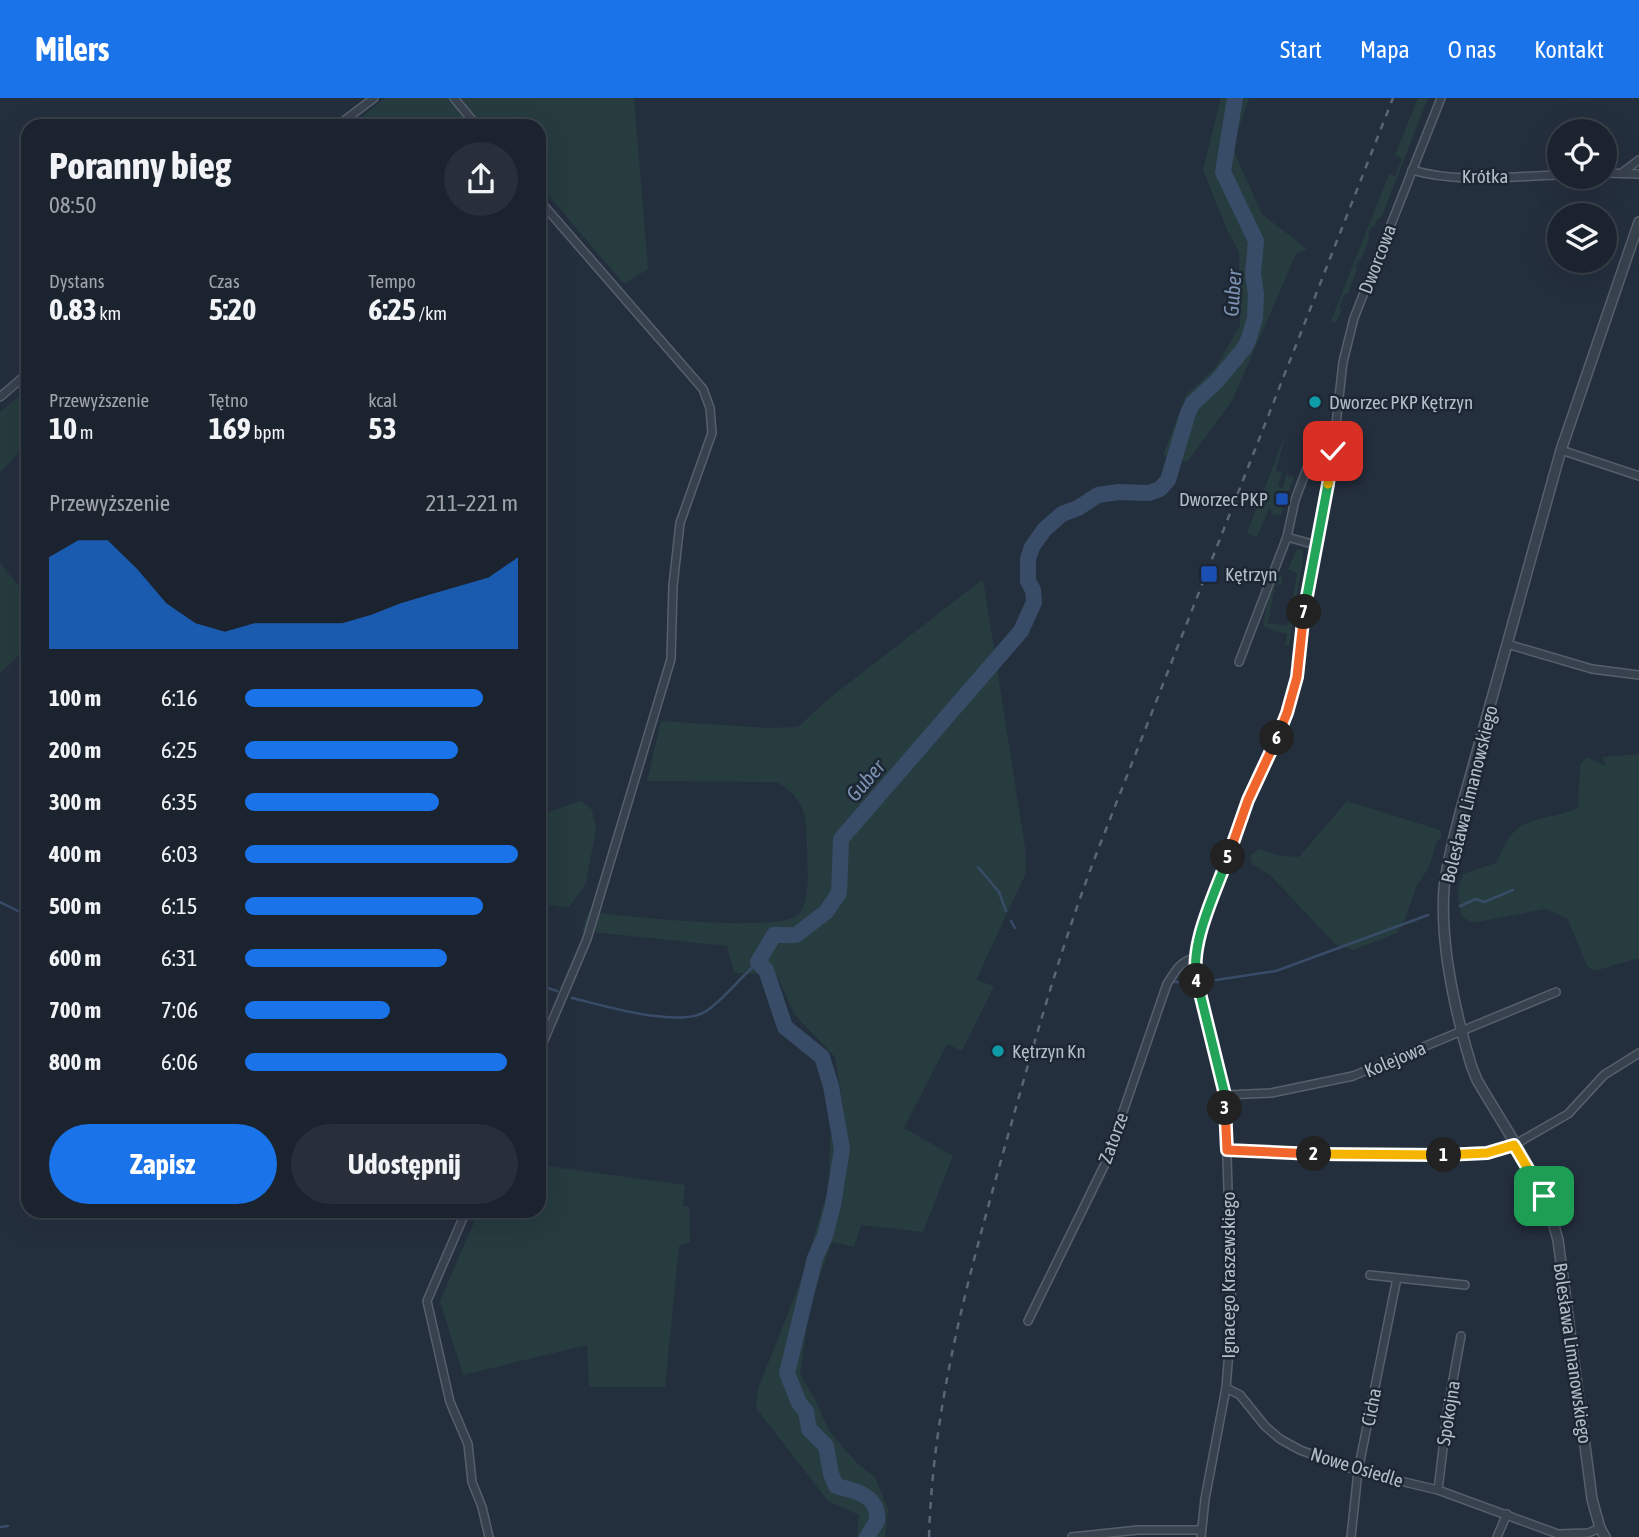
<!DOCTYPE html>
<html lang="pl">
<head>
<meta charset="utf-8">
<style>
  body { margin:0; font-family:"Asap Condensed",sans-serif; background:#282f3a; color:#f1f3f6; height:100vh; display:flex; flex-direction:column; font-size:26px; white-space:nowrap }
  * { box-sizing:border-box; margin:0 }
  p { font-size:23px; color:#a0a4aa }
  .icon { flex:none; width:38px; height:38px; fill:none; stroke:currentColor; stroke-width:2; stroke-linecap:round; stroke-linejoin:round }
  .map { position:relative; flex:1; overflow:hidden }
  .drawer { position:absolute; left:21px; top:21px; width:525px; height:1099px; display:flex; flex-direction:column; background:#1b232e; border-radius:21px; box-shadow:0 7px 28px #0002,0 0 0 2px #39404a }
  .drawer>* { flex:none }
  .tools { position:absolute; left:1547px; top:21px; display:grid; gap:14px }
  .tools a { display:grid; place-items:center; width:70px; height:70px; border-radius:50%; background:#1b232e; box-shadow:0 7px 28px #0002,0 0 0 2px #39404a; font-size:35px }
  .pin { position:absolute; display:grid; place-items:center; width:60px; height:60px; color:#fff; margin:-30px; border-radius:14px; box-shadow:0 4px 10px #0006 }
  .km { position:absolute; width:35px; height:35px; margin:-18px; border-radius:50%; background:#222; color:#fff; font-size:19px; line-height:35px; text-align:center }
  .round { display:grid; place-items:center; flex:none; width:74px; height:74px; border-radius:37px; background:#282f3a }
  .headline { display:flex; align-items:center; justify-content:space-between; height:119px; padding:0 28px }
  h1 { font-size:38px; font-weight:700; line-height:52px }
  .figures { display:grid; grid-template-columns:repeat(3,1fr); gap:10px; height:119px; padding:7px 28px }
  .figures div { display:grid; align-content:center }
  .figures b { font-size:30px; font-weight:700 }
  .figures small { font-size:19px; font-weight:400 }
  .figures p { font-size:19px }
  .chart { height:196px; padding:14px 28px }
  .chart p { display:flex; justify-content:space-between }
  .chart svg { width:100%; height:126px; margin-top:7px; fill:#1a73e8; opacity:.7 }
  .cta { display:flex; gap:14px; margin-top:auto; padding:14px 28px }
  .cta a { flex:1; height:80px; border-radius:42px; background:#1a73e8; color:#fff; font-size:28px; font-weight:700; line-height:80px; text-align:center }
  .cta a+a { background:#282f3a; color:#f1f3f6 }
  ul { padding:0 28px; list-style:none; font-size:23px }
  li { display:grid; grid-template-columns:112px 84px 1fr; align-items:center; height:52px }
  li i { height:18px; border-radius:9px; background:#1a73e8 }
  header { display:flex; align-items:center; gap:42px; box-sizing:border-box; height:98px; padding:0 35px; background:#1a73e8; color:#fff }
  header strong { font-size:33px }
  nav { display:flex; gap:38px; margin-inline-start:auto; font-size:24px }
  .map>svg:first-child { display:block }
  .green { fill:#263c3f }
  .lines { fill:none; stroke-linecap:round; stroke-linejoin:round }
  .stream { stroke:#394c67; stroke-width:2.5 }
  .river { stroke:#394c67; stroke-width:16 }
  .minor-casing { stroke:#565f6c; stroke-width:10 }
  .tertiary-casing { stroke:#565f6c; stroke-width:12 }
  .minor { stroke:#38414e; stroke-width:7 }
  .tertiary { stroke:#38414e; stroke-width:9 }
  .rail { stroke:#5a6575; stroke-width:2.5; stroke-dasharray:7 7; stroke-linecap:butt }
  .split-1-casing { stroke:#fff; stroke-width:14 }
  .split-2-casing { stroke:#fff; stroke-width:14 }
  .split-3-casing { stroke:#fff; stroke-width:14 }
  .split-4-casing { stroke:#fff; stroke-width:14 }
  .split-5-casing { stroke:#fff; stroke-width:14 }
  .split-6-casing { stroke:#fff; stroke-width:14 }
  .split-7-casing { stroke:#fff; stroke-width:14 }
  .split-8-casing { stroke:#fff; stroke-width:14 }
  .split-9-casing { stroke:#fff; stroke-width:14 }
  .split-1 { stroke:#f5b400; stroke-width:9 }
  .split-2 { stroke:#f5b400; stroke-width:9 }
  .split-3 { stroke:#f0652b; stroke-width:9 }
  .split-4 { stroke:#22a559; stroke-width:9 }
  .split-5 { stroke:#22a559; stroke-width:9 }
  .split-6 { stroke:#f0652b; stroke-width:9 }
  .split-7 { stroke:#f0652b; stroke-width:9 }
  .split-8 { stroke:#22a559; stroke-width:9 }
  .split-9 { stroke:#f5b400; stroke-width:9 }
  .culture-dot { fill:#0f9aa8; stroke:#1d2633; stroke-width:2.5 }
  .transit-dot { fill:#1a4fb4; stroke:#1d2633; stroke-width:2.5 }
  .labels { text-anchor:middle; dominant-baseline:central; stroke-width:5; stroke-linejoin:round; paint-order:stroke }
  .street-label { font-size:19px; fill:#b4bcc9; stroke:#1d2633 }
  .poi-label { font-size:19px; fill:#b4bcc9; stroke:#1d2633; text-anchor:start }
  .water-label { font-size:21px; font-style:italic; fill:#7c92b1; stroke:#1d2633 }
</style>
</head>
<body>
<header>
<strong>Milers</strong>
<nav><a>Start</a><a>Mapa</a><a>O nas</a><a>Kontakt</a></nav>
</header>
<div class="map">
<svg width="1639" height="1439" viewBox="0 0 1639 1439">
  <rect width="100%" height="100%" fill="#242f3e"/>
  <g class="green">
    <path d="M385,0H634L648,171L624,186L542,90L539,92V28H350Z"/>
    <path d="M1221,0H1249L1232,49L1262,116L1307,151L1296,156L1232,303L1187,364L1163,357L1186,297L1215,270L1240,228L1239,154L1227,132L1203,72Z"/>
    <path d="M1418,0H1428L1381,120L1377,122L1374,129L1371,128L1368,137L1370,139L1361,161H1359L1355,170L1357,171L1348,196H1345L1339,210L1342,211L1336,225L1331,223L1389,76L1395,78L1402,61L1395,57Z"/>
    <path d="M28,291V369L18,356L0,374V314Z"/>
    <path d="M1286,335L1276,372L1282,375L1278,388L1282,390L1286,379L1285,376L1294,380L1287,398L1282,397L1279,404L1284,407L1281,417L1271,416L1272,412L1269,411L1257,439L1247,435Z"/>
    <path d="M1297,451L1303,452L1302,466L1289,548L1285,547L1287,536L1266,530L1263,525C1267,510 1268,490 1280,478L1282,480V486L1275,487L1268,525L1288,528L1297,475L1288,471Z"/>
    <path d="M0,465L28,499V549L0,575Z"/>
    <path d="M983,481L1025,749L1026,775L976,882L994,888L962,953L947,946L904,1030L953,1058L923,1134L861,1127L854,1149L832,1144L810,1207L800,1276L817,1305L829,1333L857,1365L875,1379L888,1411L885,1439H857L859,1417L828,1403L756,1310L758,1291L801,1182L829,1088L830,1039L847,1035L835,959L794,916L777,877L734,875L727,848L582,833L588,814C620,817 784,837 800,815C811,798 807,770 807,751C807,720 806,700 776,684L647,683L661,623L766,630L798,629L827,602Z"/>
    <path d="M1639,656V860L1594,873L1587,868L1567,820L1545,811L1472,825L1461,818L1458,791L1463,776L1496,765C1501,756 1505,744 1512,736C1526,718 1558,720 1578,710L1580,667L1587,659L1606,668L1602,659Z"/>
    <path d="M581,703L592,712L596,730L586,785L569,809L539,806V717Z"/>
    <path d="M1347,703L1440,732L1442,737L1436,746L1429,769L1416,789L1406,819L1397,835L1353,852L1335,846L1271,778L1252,766L1250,757L1260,751L1276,757L1299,759Z"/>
    <path d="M539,1067L685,1087L683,1108H689L690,1144L679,1148L665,1289H589L587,1247L463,1277L440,1203L479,1113H539Z"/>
  </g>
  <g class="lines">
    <g class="stream">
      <path d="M978,769L999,794L1006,813"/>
      <path d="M0,804L28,818"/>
      <path d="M1460,808L1476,801L1484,804L1513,792"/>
      <path d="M1011,823L1015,830"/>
      <path d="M1216,882L1276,873L1428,817"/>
      <path d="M1175,884H1178"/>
      <path d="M1182,886L1188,887"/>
      <path d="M539,887L557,893"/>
      <path d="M572,900C602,907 682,932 708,912C726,899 741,879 758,864"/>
      <path d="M0,1429L8,1428"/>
    </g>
    <path class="river" d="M867,1439L877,1423C879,1398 857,1393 836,1388L831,1376L826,1348L809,1331L806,1313L799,1305L787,1275L815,1160L825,1138L833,1107L842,1051L831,988L822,959L785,929L766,872L758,864L774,837H796L826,814L839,795L841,741L1021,533L1034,504L1033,492L1028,483V461L1032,449L1044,432L1062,416L1078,410L1098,397L1119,394L1149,395L1160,391L1168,382L1188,315L1193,305L1217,283L1245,249L1249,240L1255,220L1256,196L1253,176L1256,143L1223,74L1235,0"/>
    <defs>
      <g id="minor">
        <path d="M454,0L477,28"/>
        <path d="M337,28L374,0"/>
        <path d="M1412,72C1459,86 1512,78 1559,77"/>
        <path d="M1623,74L1639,62"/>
        <path d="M1605,75L1639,76"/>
        <path d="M539,102L703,291L710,310L712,335L680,425L673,488L671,561L587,841L539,954"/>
        <path d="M0,299L28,275"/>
        <path d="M1561,352L1639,378"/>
        <path d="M1287,439L1316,447"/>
        <path d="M1507,546L1592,571L1639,577"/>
        <path d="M1239,564L1287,439L1295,402L1320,336L1324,330L1336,328"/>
        <path d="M1225,997L1271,995L1353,978L1556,894"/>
        <path d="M1227,1052L1426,1058L1487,1055L1514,1047L1568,1016L1604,977L1639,955"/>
        <path d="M466,1113L427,1203L450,1304L468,1346L472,1384L482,1409L489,1439"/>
        <path d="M1370,1177L1465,1187"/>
        <path d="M1028,1223L1105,1066L1167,886C1175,874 1179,864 1194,860"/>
        <path d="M1226,1290L1240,1297L1265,1328L1280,1341L1300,1352L1358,1373L1438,1392L1558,1436L1588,1435L1600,1430"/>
        <path d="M1438,1392L1448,1309L1461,1238"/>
        <path d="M1072,1439L1138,1432H1201"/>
        <path d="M1201,1439L1205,1401L1226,1290L1232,1216L1225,997L1196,880L1194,860L1197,845L1248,702L1288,615L1297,579L1312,467L1333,353L1343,264L1354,220L1441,0"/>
        <path d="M1351,1439L1358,1373L1397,1180"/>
        <path d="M1497,1439L1507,1416"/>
      </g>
      <path id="tertiary" d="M1605,1439L1600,1430L1592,1401L1558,1142C1544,1084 1507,1034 1477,982L1471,967C1455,913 1440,846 1444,790C1447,764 1454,740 1460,715L1561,352L1639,124"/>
    </defs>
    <use href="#minor" class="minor-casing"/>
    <use href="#tertiary" class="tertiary-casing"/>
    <use href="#minor" class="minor"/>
    <use href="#tertiary" class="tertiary"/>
    <path class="rail" d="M929,1439C933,1304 969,1177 1005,1048C1034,946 1062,843 1101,744L1393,0"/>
  </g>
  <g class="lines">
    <defs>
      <path id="split-1" d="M1444,1057L1487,1055L1514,1047L1544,1098"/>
      <path id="split-2" d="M1314,1056L1444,1057"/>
      <path id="split-3" d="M1225,1010L1227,1052L1314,1056"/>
      <path id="split-4" d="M1197,883L1225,997V1010"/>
      <path id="split-5" d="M1197,883C1189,846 1215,796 1228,759"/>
      <path id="split-6" d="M1228,759L1248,702L1277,640"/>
      <path id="split-7" d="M1277,640L1287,615L1297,579L1304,514"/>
      <path id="split-8" d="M1304,514L1328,386"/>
      <path id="split-9" d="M1328,386L1333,353"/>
    </defs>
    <use href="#split-1" class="split-1-casing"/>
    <use href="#split-2" class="split-2-casing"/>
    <use href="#split-3" class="split-3-casing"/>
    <use href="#split-4" class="split-4-casing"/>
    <use href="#split-5" class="split-5-casing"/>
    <use href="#split-6" class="split-6-casing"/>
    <use href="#split-7" class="split-7-casing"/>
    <use href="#split-8" class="split-8-casing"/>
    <use href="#split-9" class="split-9-casing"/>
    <use href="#split-1" class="split-1"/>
    <use href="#split-2" class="split-2"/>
    <use href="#split-3" class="split-3"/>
    <use href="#split-4" class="split-4"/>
    <use href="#split-5" class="split-5"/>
    <use href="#split-6" class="split-6"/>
    <use href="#split-7" class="split-7"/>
    <use href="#split-8" class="split-8"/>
    <use href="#split-9" class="split-9"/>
  </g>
  <g class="culture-dot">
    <circle cx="1315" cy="304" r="7"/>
    <circle cx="998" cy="953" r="7"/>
  </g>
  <g class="transit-dot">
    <rect x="1275" y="394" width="14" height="14" rx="3.5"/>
    <rect x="1200" y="467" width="18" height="18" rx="3.5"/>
  </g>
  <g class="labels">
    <g class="street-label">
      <text x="1485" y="78">Krótka</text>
      <text transform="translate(1377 161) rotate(-69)">Dworcowa</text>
      <text transform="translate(1469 696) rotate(-76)">Bolesława Limanowskiego</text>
      <text transform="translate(1395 961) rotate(-23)">Kolejowa</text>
      <text transform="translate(1113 1040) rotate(-70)">Zatorze</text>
      <text transform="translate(1228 1177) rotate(-90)">Ignacego Kraszewskiego</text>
      <text transform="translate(1573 1255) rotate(82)">Bolesława Limanowskiego</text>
      <text transform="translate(1371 1309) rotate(-79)">Cicha</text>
      <text transform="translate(1448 1315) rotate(-81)">Spokojna</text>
      <text transform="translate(1357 1369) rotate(17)">Nowe Osiedle</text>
    </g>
    <g class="poi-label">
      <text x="1329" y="304">Dworzec PKP Kętrzyn</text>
      <text x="1268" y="401" text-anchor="end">Dworzec PKP</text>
      <text x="1225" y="476">Kętrzyn</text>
      <text x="1012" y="953">Kętrzyn Kn</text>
    </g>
    <g class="water-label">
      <text transform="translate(1232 195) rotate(-86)">Guber</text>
      <text transform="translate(865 682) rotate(-49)">Guber</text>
    </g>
  </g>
</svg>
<div class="tools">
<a><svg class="icon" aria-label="locate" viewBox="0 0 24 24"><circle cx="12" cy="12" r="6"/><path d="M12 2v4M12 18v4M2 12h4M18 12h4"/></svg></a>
<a><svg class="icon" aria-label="layers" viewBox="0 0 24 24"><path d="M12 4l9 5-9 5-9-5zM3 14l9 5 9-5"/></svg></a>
</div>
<div class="pin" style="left:1544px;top:1098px;background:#1e9e55"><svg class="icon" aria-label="arrive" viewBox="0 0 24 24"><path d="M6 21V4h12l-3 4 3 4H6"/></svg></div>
<div class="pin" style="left:1333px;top:353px;background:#d93025"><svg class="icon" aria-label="check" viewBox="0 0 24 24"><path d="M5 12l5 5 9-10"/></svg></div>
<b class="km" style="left:1444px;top:1057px">1</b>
<b class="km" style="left:1314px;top:1056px">2</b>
<b class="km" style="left:1225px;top:1010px">3</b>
<b class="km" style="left:1197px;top:883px">4</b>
<b class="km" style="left:1228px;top:759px">5</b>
<b class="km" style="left:1277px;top:640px">6</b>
<b class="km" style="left:1304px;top:514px">7</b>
<section class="drawer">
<div class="headline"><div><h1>Poranny bieg</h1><p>08:50</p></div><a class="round"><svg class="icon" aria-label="share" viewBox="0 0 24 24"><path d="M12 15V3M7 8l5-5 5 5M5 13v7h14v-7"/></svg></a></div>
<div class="figures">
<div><p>Dystans</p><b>0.83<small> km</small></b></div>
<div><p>Czas</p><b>5:20</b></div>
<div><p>Tempo</p><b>6:25<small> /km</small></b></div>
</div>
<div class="figures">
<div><p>Przewyższenie</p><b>10<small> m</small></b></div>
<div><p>Tętno</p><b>169<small> bpm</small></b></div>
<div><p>kcal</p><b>53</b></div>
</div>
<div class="chart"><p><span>Przewyższenie</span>211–221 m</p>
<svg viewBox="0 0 160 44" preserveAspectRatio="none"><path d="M0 44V12L10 6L20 6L30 16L40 28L50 35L60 38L70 35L80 35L90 35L100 35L110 32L120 28L130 25L140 22L150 19L160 12V44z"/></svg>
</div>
<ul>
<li><b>100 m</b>6:16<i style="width:87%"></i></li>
<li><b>200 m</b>6:25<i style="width:78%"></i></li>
<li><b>300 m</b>6:35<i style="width:71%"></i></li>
<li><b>400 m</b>6:03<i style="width:100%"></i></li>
<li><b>500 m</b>6:15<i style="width:87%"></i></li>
<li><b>600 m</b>6:31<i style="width:74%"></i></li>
<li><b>700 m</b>7:06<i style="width:53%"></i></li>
<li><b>800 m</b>6:06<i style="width:96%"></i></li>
</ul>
<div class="cta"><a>Zapisz</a><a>Udostępnij</a></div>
</section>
</div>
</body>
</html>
